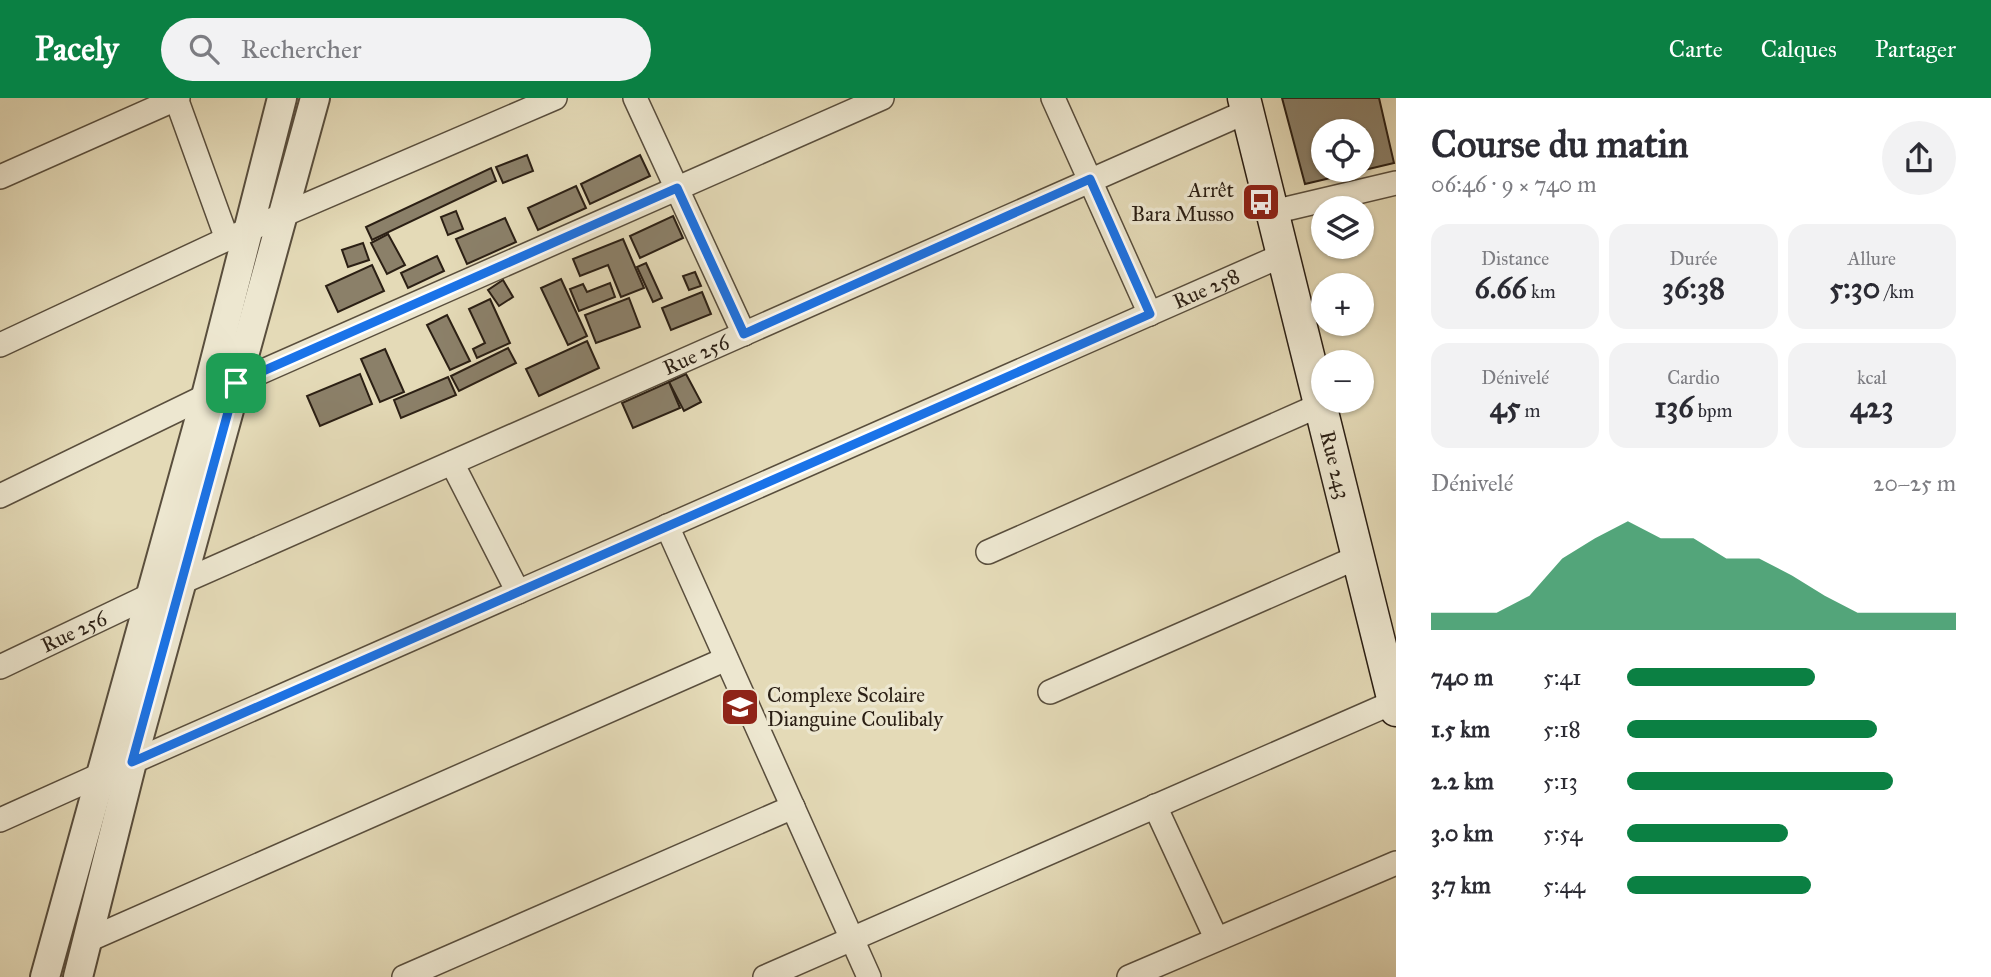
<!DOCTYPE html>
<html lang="fr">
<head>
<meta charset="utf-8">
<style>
  body { margin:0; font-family:"IM FELL Great Primer",serif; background:#f2f2f3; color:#2b2b33; height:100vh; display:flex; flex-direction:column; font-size:26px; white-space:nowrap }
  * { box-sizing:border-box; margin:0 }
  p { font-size:23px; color:#7c7c81 }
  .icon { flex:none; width:38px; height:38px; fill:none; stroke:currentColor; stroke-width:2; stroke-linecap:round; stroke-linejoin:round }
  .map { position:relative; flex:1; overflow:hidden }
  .sheet { display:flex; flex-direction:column; background:#fff; width:595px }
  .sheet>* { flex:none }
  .controls { position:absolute; left:1311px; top:21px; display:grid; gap:14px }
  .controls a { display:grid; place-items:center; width:63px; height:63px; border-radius:50%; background:#fff; box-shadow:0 2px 5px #0004; font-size:35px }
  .pin { position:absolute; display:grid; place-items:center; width:60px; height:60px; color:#fff; margin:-30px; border-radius:14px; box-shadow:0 4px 10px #0006 }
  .round { display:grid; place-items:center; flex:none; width:74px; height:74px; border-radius:37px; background:#f2f2f3 }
  .head { display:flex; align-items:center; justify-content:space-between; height:119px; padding:0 35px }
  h1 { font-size:38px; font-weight:700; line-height:52px }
  .stats { display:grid; grid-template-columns:repeat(3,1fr); gap:10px; height:119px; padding:7px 35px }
  .stats div { display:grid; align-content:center; border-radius:18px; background:#f2f2f3; text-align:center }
  .stats b { font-size:30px; font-weight:700 }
  .stats small { font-size:19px; font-weight:400 }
  .stats p { font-size:19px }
  .chart { height:196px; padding:14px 35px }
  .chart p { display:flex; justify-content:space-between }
  .chart svg { width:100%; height:126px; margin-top:7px; fill:#0b8043; opacity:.7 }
  ul { padding:0 35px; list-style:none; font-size:23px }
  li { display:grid; grid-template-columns:112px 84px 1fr; align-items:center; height:52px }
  li i { height:18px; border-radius:9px; background:#0b8043 }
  header { display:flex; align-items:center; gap:42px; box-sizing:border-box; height:98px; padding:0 35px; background:#0b8043; color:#fff }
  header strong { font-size:33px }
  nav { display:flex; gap:38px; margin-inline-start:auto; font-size:24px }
  .search { width:490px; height:63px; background:#f2f2f3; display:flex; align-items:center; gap:18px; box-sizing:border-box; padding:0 24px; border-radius:38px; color:#7c7c81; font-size:26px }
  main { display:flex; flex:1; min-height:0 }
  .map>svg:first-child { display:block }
  .building { fill:#8b8069; stroke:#2b1f14; stroke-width:2; fill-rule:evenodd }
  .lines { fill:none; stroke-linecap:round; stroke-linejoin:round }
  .minor-casing { stroke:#594e3d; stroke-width:26 }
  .tertiary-casing { stroke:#594e3d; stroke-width:32 }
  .secondary-casing { stroke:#2b1f14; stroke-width:35 }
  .minor { stroke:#ede7d0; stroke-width:23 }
  .tertiary { stroke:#ede7d0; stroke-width:28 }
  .secondary { stroke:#ede7d0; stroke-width:32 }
  .route-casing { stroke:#fff; stroke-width:14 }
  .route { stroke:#1a73e8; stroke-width:9 }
  .labels { text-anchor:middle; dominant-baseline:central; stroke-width:7; stroke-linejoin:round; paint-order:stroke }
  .poi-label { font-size:21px; fill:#2b1f14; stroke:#ede7d0; text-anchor:end }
  .street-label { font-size:21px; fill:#2b1f14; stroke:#ede7d0 }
</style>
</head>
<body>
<header>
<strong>Pacely</strong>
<div class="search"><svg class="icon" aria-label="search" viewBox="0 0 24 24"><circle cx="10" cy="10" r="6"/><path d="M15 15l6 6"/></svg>Rechercher</div>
<nav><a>Carte</a><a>Calques</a><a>Partager</a></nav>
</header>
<main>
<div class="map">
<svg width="1396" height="879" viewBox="0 0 1396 879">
  <rect width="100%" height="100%" fill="#e4dab7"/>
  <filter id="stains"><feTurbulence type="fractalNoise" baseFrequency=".00286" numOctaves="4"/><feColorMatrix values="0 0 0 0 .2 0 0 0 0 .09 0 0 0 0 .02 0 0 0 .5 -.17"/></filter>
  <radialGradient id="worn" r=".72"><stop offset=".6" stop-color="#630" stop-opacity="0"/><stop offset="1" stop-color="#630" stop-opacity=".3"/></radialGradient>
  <g class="building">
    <path d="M1282,0H1379L1394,65L1305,86ZM1323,33H1362V72H1323Z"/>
    <path d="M527,57L533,73L503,85L496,69Z"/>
    <path d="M640,57L650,78L590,106L581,86Z"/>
    <path d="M491,70L496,83L372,142L366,129Z"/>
    <path d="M576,88L586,110L538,132L528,110Z"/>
    <path d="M456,113L463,131L448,137L441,119Z"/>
    <path d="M673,118L683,140L640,160L630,138Z"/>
    <path d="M505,120L516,144L467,166L456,141Z"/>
    <path d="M388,136L405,167L387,176L371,145Z"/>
    <path d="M623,141L644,190L621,199L608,167L580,178L573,161Z"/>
    <path d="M363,145L369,162L348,169L342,152Z"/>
    <path d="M437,158L444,173L408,190L401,175Z"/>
    <path d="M646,165L662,200L653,204L637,169Z"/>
    <path d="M372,167L384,193L338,214L326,188Z"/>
    <path d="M695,174L701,188L689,192L683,178Z"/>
    <path d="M561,181L587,238L568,247L541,190Z"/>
    <path d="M503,182L513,199L499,208L488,192Z"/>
    <path d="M610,185L615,199L579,213L570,191L583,186L587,194Z"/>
    <path d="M702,194L711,216L671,232L662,210Z"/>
    <path d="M629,200L640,229L596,245L585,217Z"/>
    <path d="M490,201L510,245L477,260L473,251L485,245L469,211Z"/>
    <path d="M447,217L470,263L450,272L427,227Z"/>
    <path d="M587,243L599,270L539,298L526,271Z"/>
    <path d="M508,250L516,265L459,293L451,278Z"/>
    <path d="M385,251L404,294L380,304L361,261Z"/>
    <path d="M360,276L372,306L320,328L307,298Z"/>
    <path d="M686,276L701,304L684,313L669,284Z"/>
    <path d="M448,279L456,297L401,320L394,302Z"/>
    <path d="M669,284L680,310L633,330L622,305Z"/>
  </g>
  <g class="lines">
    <defs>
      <g id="minor">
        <path d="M176,0L227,141"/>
        <path d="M635,0L744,236"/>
        <path d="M1053,0L1150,216"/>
        <path d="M0,79L178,0"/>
        <path d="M1273,114L1396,85"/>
        <path d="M0,247L227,141L555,0"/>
        <path d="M236,285L882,0"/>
        <path d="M452,365L518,494"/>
        <path d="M0,398L206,298"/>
        <path d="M667,428L869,879"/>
        <path d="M988,454L1320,307"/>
        <path id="s1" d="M182,484L1248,13"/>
        <path id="s2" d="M0,569L149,498"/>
        <path d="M1050,594L1358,459"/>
        <path id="s3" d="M132,664L1283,157"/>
        <path d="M1155,708L1216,840"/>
        <path d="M0,722L100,677"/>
        <path d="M86,843L726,561"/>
        <path d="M404,879L793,709"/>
        <path d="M765,879L1394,604"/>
        <path d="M1129,879L1396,765"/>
      </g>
      <g id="tertiary">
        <path d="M45,879L206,298L282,0"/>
        <path d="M78,879L132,664L315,0"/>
      </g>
      <g id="secondary">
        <path id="s4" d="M1244,0L1396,612"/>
      </g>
    </defs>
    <use href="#minor" class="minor-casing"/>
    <use href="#tertiary" class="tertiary-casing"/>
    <use href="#secondary" class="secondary-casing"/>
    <use href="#minor" class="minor"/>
    <use href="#tertiary" class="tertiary"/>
    <use href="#secondary" class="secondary"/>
  </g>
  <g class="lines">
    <defs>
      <path id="route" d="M1090,81L1150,216L132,664L236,285L677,90L744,236Z"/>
    </defs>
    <use href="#route" class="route-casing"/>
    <use href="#route" class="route"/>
  </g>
  <defs>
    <symbol id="bus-square" viewBox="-11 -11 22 22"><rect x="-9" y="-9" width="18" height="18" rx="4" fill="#8f2418" stroke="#ede7d0"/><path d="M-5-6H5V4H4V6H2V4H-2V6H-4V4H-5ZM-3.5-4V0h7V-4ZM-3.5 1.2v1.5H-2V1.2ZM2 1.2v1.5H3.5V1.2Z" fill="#fff"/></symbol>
    <symbol id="school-square" viewBox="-11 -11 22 22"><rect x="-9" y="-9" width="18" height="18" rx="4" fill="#8f2418" stroke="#ede7d0"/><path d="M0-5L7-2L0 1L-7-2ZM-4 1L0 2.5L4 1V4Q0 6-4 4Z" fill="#fff"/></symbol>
  </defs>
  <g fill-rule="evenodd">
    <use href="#bus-square" x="1239" y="82" width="44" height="44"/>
    <use href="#school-square" x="718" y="587" width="44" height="44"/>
  </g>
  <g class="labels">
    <g class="poi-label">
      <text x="1234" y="92">Arrêt<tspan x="1234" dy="24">Bara Musso</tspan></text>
      <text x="767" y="597" text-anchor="start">Complexe Scolaire<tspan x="767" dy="24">Dianguine Coulibaly</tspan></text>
    </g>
    <g class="street-label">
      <text stroke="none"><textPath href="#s3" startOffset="1174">Rue 258</textPath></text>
      <text stroke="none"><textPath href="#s1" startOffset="562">Rue 256</textPath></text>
      <text stroke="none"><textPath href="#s4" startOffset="378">Rue 243</textPath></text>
      <text stroke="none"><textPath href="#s2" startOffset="82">Rue 256</textPath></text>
    </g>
  </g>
  <rect width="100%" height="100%" filter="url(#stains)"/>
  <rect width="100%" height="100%" fill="url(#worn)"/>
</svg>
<div class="controls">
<a><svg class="icon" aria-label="locate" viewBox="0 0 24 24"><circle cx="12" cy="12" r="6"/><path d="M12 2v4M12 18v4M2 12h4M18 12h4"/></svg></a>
<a><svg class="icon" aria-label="layers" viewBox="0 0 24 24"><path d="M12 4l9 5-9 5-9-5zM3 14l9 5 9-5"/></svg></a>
<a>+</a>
<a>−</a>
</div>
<div class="pin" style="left:236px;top:285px;background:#1e9e55"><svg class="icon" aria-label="arrive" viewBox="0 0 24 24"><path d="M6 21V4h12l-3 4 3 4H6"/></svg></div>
</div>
<section class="sheet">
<div class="head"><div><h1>Course du matin</h1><p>06:46 · 9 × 740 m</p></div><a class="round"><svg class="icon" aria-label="share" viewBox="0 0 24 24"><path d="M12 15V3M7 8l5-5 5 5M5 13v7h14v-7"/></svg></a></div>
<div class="stats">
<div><p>Distance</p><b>6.66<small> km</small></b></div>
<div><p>Durée</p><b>36:38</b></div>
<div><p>Allure</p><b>5:30<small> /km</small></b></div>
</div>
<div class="stats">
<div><p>Dénivelé</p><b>45<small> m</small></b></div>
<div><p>Cardio</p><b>136<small> bpm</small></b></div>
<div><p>kcal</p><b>423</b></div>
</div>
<div class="chart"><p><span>Dénivelé</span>20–25 m</p>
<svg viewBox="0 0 160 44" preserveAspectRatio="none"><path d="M0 44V38L10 38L20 38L30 32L40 19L50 12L60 6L70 12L80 12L90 19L100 19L110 25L120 32L130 38L140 38L150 38L160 38V44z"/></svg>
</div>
<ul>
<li><b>740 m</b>5:41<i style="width:57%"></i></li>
<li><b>1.5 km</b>5:18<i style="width:76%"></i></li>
<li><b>2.2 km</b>5:13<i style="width:81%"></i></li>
<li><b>3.0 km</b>5:54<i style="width:49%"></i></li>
<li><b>3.7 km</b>5:44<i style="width:56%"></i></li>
</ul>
</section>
</main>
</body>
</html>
